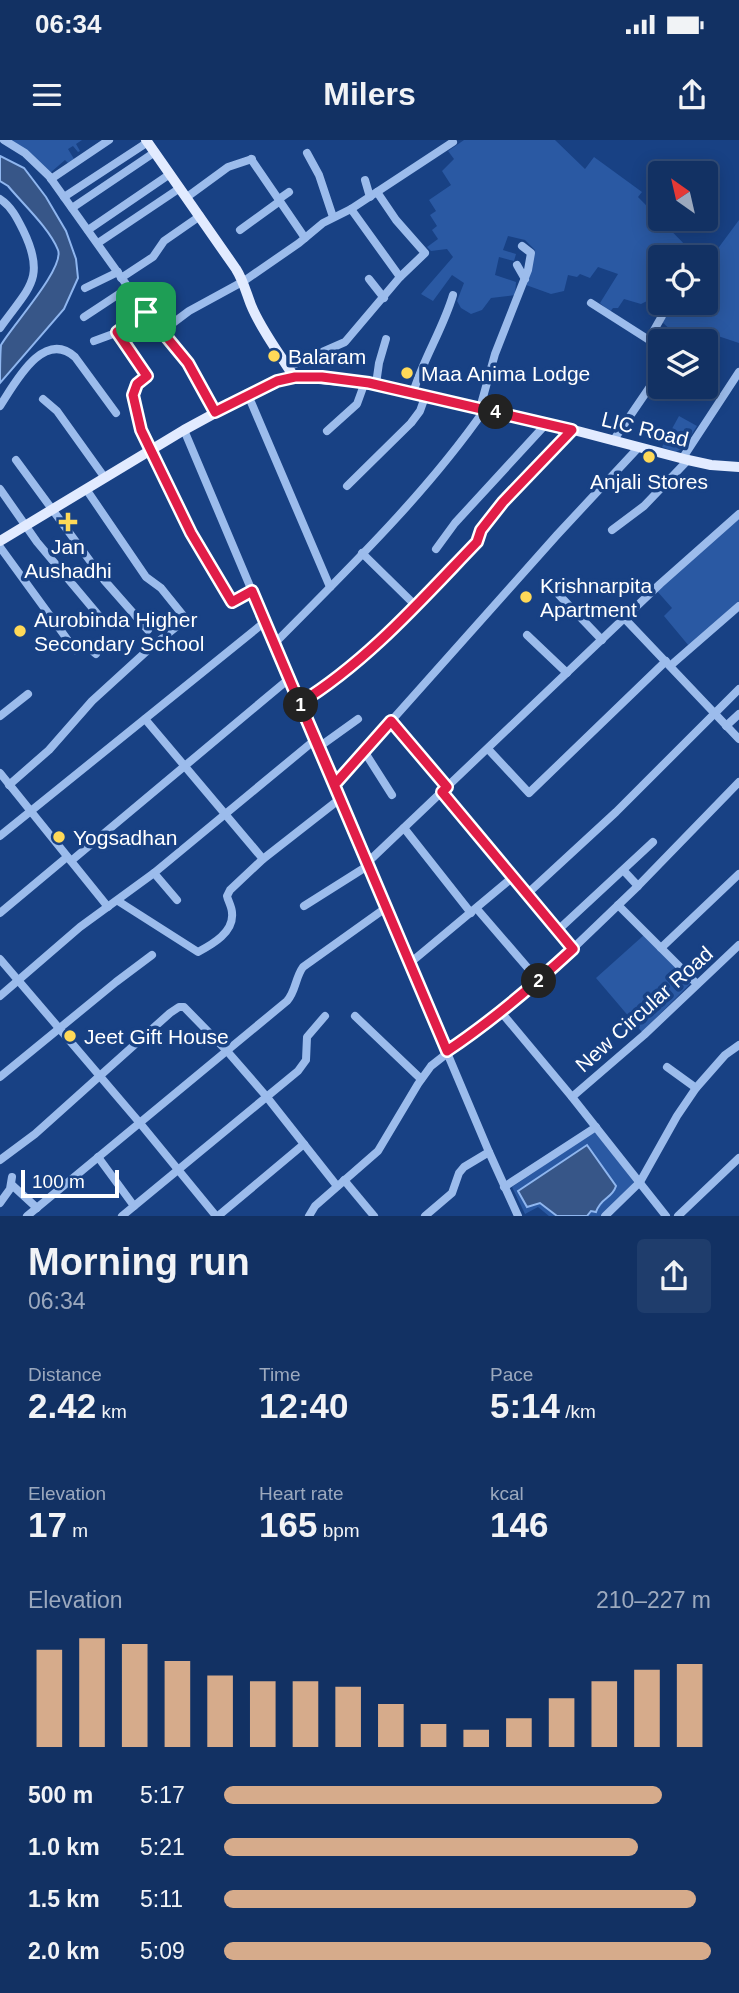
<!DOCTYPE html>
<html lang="en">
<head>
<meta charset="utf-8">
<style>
  body { margin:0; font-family:Helvetica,sans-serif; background:#1f3d6c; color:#f1f3f6; height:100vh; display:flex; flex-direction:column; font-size:26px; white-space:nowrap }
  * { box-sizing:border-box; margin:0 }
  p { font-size:23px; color:#9ca9be }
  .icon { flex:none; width:38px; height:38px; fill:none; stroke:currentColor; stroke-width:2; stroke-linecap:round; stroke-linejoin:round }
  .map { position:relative; height:1076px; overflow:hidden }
  .details { display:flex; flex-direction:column; background:#123163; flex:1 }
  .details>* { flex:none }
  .needle { width:46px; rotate:326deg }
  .controls { position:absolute; left:648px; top:21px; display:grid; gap:14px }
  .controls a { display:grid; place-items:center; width:70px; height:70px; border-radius:7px; background:#123163; box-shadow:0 4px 18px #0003,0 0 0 2px #314c78; font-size:35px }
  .scale { position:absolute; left:21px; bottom:18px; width:98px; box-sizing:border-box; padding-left:7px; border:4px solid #fff; border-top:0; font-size:19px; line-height:24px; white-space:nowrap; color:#fff; -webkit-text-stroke:5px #184184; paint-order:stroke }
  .pin { position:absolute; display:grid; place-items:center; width:60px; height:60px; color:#fff; margin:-30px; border-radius:14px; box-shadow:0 4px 10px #0006 }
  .km { position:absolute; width:35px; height:35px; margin:-18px; border-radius:50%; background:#222; color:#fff; font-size:19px; line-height:35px; text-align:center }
  .round { display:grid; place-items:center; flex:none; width:74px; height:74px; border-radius:7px; background:#1f3d6c }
  .headline { display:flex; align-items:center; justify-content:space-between; height:119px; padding:0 28px }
  h1 { font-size:38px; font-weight:800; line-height:52px }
  .figures { display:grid; grid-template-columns:repeat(3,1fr); gap:10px; height:119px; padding:7px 28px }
  .figures div { display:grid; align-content:center }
  .figures b { font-size:35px; font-weight:800 }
  .figures small { font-size:19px; font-weight:400 }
  .figures p { font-size:19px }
  .chart { height:196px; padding:14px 28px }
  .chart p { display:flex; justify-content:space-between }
  .chart svg { width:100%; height:126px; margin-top:7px; stroke:#d6ab8b; stroke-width:6 }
  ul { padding:0 28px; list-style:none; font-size:23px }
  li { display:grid; grid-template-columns:112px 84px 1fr; align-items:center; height:52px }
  li i { height:18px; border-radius:9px; background:#d6ab8b }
  .status { display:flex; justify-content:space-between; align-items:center; height:49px; padding:0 35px; background:#123163; direction:ltr }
  .status svg { height:19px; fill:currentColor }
  header { display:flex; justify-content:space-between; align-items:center; height:91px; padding:0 28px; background:#123163; font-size:32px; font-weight:800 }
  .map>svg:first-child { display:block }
  .green { fill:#2a59a3 }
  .water { fill:#375688; stroke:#8fb6ef; stroke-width:2 }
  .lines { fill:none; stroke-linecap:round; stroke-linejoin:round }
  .minor { stroke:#9cbcec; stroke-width:8 }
  .major { stroke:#e2ebff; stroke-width:10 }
  .route-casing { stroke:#fff; stroke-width:14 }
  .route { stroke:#e11d48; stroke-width:9 }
  .poi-dot { fill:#ffd958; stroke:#184184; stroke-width:2.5 }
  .labels { text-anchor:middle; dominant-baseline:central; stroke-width:7; stroke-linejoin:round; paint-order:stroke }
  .poi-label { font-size:21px; fill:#fff; stroke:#184184; text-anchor:start }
  .street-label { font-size:21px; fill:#fff; stroke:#184184 }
</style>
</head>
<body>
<div class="status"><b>06:34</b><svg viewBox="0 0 49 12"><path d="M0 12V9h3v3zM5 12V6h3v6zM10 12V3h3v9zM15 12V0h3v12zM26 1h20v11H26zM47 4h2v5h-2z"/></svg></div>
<header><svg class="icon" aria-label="menu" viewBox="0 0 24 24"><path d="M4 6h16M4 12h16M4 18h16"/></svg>Milers<svg class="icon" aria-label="share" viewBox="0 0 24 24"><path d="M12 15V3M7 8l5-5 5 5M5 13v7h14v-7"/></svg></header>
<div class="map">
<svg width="739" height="1076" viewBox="0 0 739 1076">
  <rect width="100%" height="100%" fill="#184184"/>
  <g class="green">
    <path d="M7,0H82L76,4L80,11L78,12L73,6L68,9L74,19L68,23L65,20L50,33Z"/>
    <path d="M464,0H555L585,29L594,17L642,52L638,57L697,117H660V150L651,159L641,164L624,159L618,168H613L610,172L600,163L618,134L598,127L590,138L580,134L577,137L568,135L564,151L551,154L526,145L535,110L525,100L508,96L503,110L516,114L514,121L499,117L495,135L516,142L515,155L491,158L482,170L471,174L461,168L457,161L464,143L452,135L433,161L421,154L453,117L447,109L431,111L427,107L438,99L432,90L437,86L430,75L436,71L429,60L451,45L442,31L454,19L448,11Z"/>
    <path d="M739,80V203L709,193L672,191L662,182L676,163H705V126Z"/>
    <path d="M679,276L697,286L683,308L676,312L662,307Z"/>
    <path d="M739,378V461L689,506L664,476L672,468L657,451Z"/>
    <path d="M644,795L692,842L642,892L596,838Z"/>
    <path d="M595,991L634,1042L630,1050L600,1076H549L538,1067L525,1074L512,1047Z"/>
  </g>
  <g class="water">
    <path d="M0,16L24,28L46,57L66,91L76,119L78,138L64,169L0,243C0,232 0,215 1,205C11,187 65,128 58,110C50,89 23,64 8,46L0,41Z"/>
    <path d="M587,1005L616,1046C612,1059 601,1057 596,1072L591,1071L587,1076H557L540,1063L527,1067L518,1051Z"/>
  </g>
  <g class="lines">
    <g class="minor">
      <path d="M4,0L25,13L49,36L158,189L188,224L215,272"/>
      <path d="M307,13L319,35L333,77"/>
      <path d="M251,19L305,98"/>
      <path d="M51,39L109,0"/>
      <path d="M365,40L370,57"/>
      <path d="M64,57L148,2"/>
      <path d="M187,57L228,27L252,19"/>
      <path d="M0,59C11,66 17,78 23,90C47,139 28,148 0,188"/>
      <path d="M279,59L289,52"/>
      <path d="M72,68L155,12"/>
      <path d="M351,69L400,137"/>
      <path d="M88,90L170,34"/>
      <path d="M240,90L280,61"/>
      <path d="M98,103L180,48"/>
      <path d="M517,125L525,139"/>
      <path d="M121,138L153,117L164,101L200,76"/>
      <path d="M369,139L384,158"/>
      <path d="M85,148L118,132"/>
      <path d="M591,163L660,207"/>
      <path d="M84,177L128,148"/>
      <path d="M117,192L147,236L137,244L133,255L141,290L191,393L232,462L252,451"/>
      <path d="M161,192L189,171L244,141L299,103L323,83L351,69L453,2"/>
      <path d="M649,199L662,176"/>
      <path d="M94,201L113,194L146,172"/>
      <path d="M288,227L345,202L400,137L425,113L396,80L377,52"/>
      <path d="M376,244L379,223L386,199"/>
      <path d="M413,253C423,219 443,189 453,155"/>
      <path d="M248,255L330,447"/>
      <path d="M43,259L57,271L105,338"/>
      <path d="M0,266C14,245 43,188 75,217L116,273"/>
      <path d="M480,268L495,214L528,130L531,113L522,106"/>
      <path d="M184,290L489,1012L518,1076"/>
      <path d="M327,291L357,264L365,242"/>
      <path d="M613,301L660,232"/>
      <path d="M682,319L739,232"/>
      <path d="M16,320L104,440L148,490"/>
      <path d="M347,346L411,283L420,271L425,257"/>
      <path d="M0,349L37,402L105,483"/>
      <path d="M612,390L644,366L688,320"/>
      <path d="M0,407L75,510L82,502L96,514"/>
      <path d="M436,409L455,383L547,283"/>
      <path d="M362,413L416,466"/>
      <path d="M559,455L602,500"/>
      <path d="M625,479L739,599"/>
      <path d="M527,495L567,533"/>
      <path d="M275,503C348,429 425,355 485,269"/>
      <path d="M670,526L739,466"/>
      <path d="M301,563C368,521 423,459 477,402L480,390L503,362L572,290"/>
      <path d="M0,576L28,554"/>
      <path d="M145,579L263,719"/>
      <path d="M391,581L448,647"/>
      <path d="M726,586L739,574"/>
      <path d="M319,607L358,579"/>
      <path d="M488,609L529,653L666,521"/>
      <path d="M364,611L392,655"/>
      <path d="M0,633L108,767"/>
      <path d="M335,644L557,395L638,308"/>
      <path d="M9,645L49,610L92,561L149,509L186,479L161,448L146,437L86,349"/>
      <path d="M442,652L573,809"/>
      <path d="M404,688L471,773"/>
      <path d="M0,696L266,481"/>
      <path d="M71,721L290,538"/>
      <path d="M368,722L660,444L739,374"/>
      <path d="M624,731L638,746"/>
      <path d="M154,733L177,760"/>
      <path d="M527,754L616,672L739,549"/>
      <path d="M118,761L198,812C213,804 234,792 232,773C232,767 228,761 227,756L230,750L263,719L341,658"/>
      <path d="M618,765L697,844"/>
      <path d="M304,766L369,725"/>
      <path d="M477,769L539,841"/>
      <path d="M0,773L67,717"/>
      <path d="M557,791L653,702"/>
      <path d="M661,808L739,734"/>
      <path d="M0,819L139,982L216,1076"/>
      <path d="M410,823L513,737"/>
      <path d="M0,856L80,787L154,733L316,599"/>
      <path d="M501,872L572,957L666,1076"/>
      <path d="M355,876L421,939"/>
      <path d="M667,927L696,948"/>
      <path d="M0,937L116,842L152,815"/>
      <path d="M572,957L644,895L739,805"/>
      <path d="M98,1017L134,1066"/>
      <path d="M0,1020L35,994L170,873L179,867H184L227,911L266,956L337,1046"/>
      <path d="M344,1040L374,1076"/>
      <path d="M12,1045L37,1068"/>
      <path d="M504,1047L596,987"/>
      <path d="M0,1063L10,1049L12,1037"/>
      <path d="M27,1076L287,861C296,851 295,838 303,827L387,767"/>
      <path d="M122,1076L298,931L306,920L307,897L325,876"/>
      <path d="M218,1076L304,1004"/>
      <path d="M309,1076L315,1066L378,1011L418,944L431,926L539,841L638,746L739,642"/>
      <path d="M425,1076L452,1053L459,1033L464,1027L489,1012"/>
      <path d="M605,1076L640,1042L677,976L696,948L725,915L739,905"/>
      <path d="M678,1076L739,1018"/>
    </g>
    <g class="major">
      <path d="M146,0L236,129C243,140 246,152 251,165C261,190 280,214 294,237"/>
      <path d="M0,401L184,290L265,246L294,237L369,243L547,283L688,320L711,325L739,327"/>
    </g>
  </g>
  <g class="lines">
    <defs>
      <path id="route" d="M146,172L117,192L147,236L137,244L133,255L141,290L191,393L232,462L252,451L447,911C492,881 533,846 573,809L442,652L447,647L391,581L335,644L300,563C368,521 422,459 477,402L481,390L503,362L572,290L369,243L322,237H295L277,241L215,272L188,223L146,172"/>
    </defs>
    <use href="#route" class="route-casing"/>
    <use href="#route" class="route"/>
  </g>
  <g class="poi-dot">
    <circle cx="274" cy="216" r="7"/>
    <circle cx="407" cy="233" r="7"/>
    <circle cx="649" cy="317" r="7"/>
    <path d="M64.5 371.5h7v7h7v7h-7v7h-7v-7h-7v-7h7z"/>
    <circle cx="526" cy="457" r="7"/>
    <circle cx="20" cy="491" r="7"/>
    <circle cx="59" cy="697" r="7"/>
    <circle cx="70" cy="896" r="7"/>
  </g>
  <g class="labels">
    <g class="poi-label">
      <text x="288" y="216">Balaram</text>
      <text x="421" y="233">Maa Anima Lodge</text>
      <text x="649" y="341" text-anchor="middle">Anjali Stores</text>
      <text x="68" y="406" text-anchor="middle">Jan<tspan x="68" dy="24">Aushadhi</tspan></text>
      <text x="540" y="445">Krishnarpita<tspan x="540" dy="24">Apartment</tspan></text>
      <text x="34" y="479">Aurobinda Higher<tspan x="34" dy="24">Secondary School</tspan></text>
      <text x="73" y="697">Yogsadhan</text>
      <text x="84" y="896">Jeet Gift House</text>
    </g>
    <g class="street-label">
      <text transform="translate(645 289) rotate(14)">LIC Road</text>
      <text transform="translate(644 869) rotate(-42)">New Circular Road</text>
    </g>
  </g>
</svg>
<div class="controls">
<a><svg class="needle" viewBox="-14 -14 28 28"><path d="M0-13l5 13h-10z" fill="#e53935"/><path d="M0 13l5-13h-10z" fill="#9ca9be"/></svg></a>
<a><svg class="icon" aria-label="locate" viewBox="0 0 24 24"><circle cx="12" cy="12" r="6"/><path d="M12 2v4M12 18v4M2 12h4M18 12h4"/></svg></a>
<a><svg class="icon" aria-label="layers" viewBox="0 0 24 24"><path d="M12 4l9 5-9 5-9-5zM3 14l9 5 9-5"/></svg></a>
</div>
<div class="scale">100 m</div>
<div class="pin" style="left:146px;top:172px;background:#1e9e55"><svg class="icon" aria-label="arrive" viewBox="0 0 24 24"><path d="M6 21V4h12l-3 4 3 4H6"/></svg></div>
<b class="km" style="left:301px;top:565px">1</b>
<b class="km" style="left:539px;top:841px">2</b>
<b class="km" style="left:496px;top:272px">4</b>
</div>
<section class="details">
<div class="headline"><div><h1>Morning run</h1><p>06:34</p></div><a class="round"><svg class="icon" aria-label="share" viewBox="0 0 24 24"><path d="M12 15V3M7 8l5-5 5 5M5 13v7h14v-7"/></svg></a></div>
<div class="figures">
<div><p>Distance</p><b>2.42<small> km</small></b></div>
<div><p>Time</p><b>12:40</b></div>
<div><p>Pace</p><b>5:14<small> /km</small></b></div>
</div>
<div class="figures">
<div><p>Elevation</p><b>17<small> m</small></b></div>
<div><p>Heart rate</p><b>165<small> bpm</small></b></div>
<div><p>kcal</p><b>146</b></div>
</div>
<div class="chart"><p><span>Elevation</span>210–227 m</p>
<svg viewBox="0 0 160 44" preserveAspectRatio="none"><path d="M5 44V10M15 44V6M25 44V8M35 44V14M45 44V19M55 44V21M65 44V21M75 44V23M85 44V29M95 44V36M105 44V38M115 44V34M125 44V27M135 44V21M145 44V17M155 44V15"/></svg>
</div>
<ul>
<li><b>500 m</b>5:17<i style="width:90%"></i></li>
<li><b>1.0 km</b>5:21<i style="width:85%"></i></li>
<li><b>1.5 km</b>5:11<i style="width:97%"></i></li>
<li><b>2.0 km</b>5:09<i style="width:100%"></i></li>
</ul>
</section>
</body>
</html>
